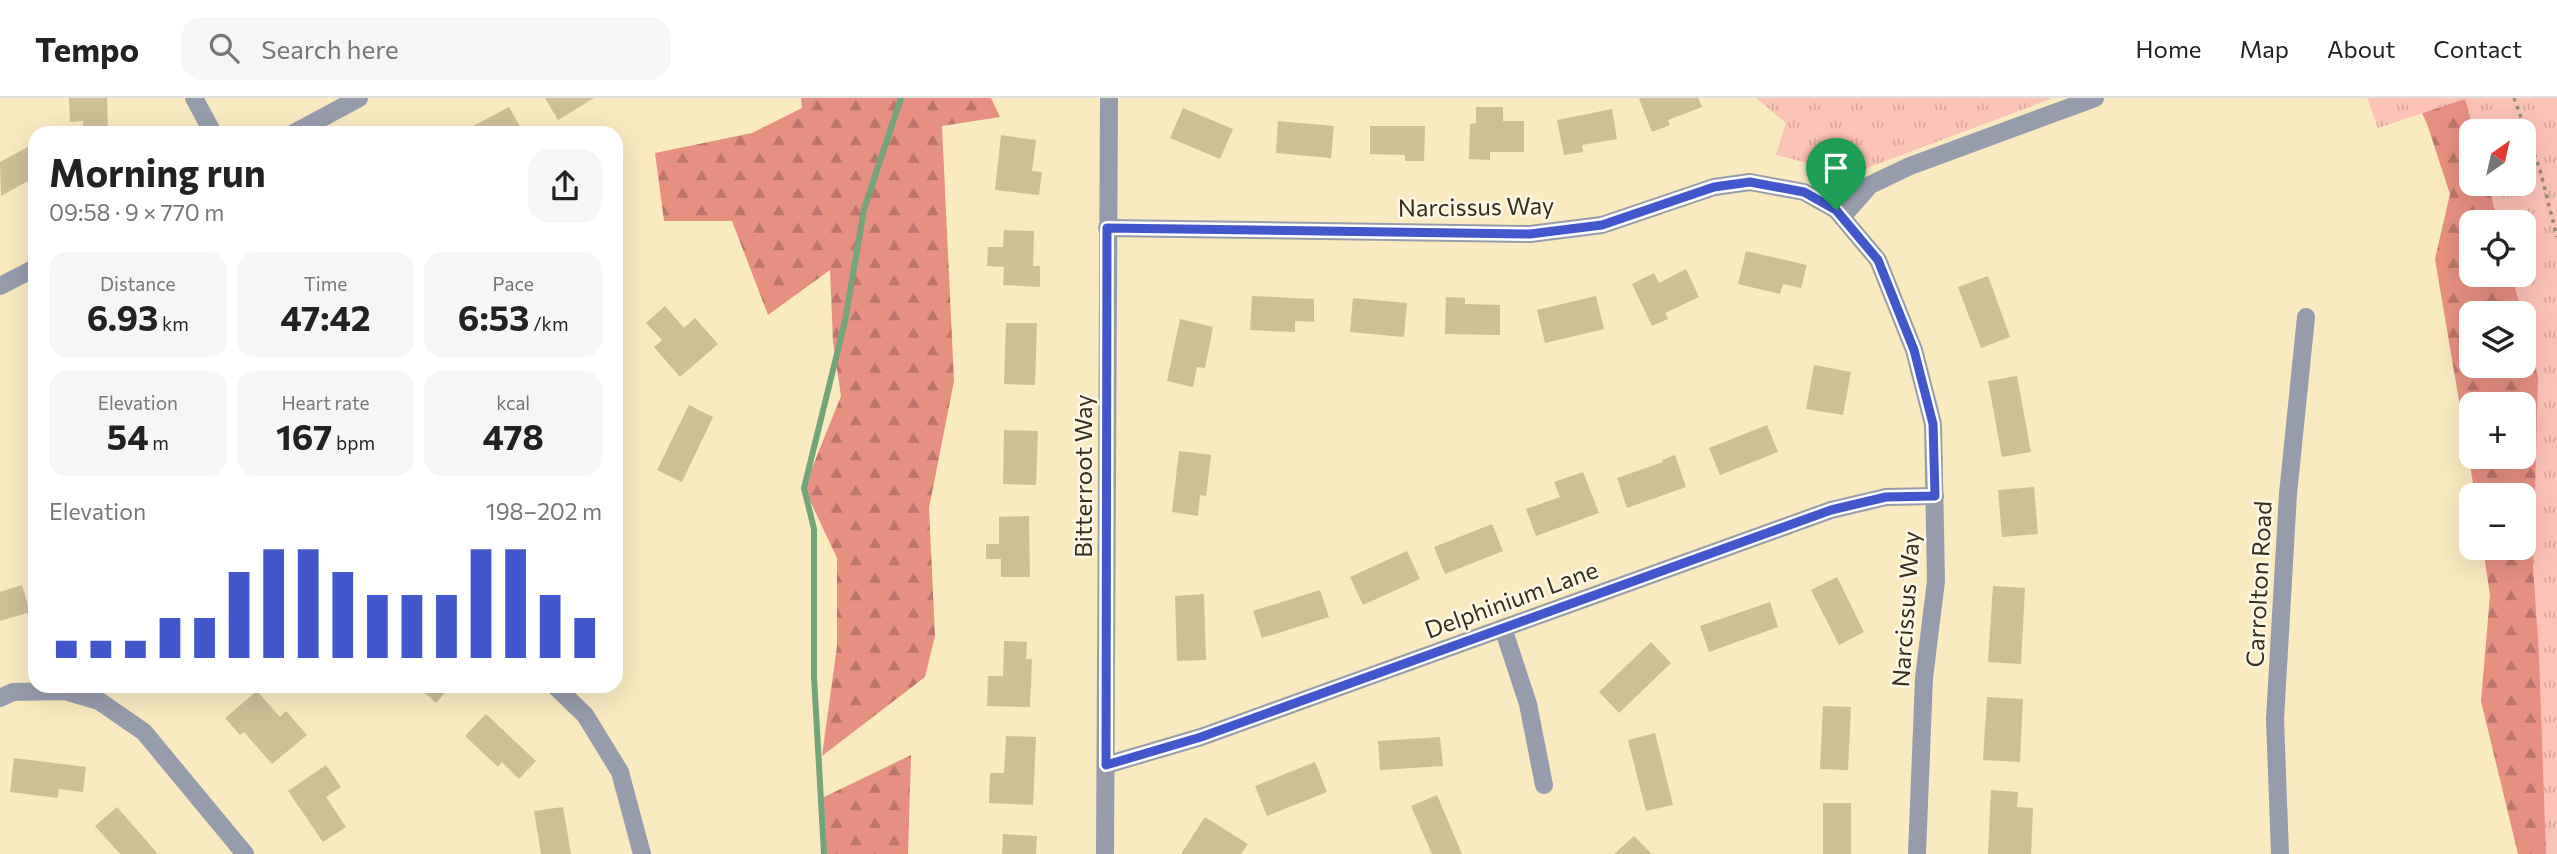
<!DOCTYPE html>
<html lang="en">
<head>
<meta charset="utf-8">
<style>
  body { margin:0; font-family:Commissioner,sans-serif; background:#f6f6f6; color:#222; height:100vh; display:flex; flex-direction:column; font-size:26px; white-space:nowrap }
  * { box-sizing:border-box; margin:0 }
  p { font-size:23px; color:#767676 }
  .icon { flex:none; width:38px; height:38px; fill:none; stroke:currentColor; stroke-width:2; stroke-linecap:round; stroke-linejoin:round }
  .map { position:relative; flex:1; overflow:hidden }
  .panel { position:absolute; left:28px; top:28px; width:595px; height:567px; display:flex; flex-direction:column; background:#fff; border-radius:21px; box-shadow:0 7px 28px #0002 }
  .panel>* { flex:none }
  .needle { width:46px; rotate:34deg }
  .buttons { position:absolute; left:2459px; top:21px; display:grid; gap:14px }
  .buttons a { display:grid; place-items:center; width:77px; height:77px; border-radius:14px; background:#fff; box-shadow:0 7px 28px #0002; font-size:35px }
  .pin { position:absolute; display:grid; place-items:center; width:60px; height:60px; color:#fff; margin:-72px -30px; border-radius:50% 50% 50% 0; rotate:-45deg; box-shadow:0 0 7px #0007 }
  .pin .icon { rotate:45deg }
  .round { display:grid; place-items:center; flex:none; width:74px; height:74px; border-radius:21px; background:#f6f6f6 }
  .headline { display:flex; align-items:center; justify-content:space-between; height:119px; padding:0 21px }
  h1 { font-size:38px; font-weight:700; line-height:52px }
  .figures { display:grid; grid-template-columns:repeat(3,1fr); gap:10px; height:119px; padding:7px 21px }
  .figures div { display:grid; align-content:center; border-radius:18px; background:#f6f6f6; text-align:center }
  .figures b { font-size:35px; font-weight:700 }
  .figures small { font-size:19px; font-weight:400 }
  .figures p { font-size:19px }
  .chart { height:196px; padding:14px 21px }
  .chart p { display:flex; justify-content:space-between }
  .chart svg { width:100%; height:126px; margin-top:7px; stroke:#4257cb; stroke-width:6 }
  header { display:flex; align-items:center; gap:42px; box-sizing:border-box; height:98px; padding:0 35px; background:#fff; border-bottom:2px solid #e0e0e0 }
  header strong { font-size:33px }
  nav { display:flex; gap:38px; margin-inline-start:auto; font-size:24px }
  .search { width:490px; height:63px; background:#f6f6f6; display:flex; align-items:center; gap:18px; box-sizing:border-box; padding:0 24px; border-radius:21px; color:#767676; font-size:26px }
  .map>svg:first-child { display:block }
  .forest { fill:url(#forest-firs); fill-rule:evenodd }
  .park { fill:url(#park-tufts) }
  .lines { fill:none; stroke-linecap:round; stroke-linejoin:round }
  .stream { stroke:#74a579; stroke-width:6 }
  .building { fill:#cebf96 }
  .path { stroke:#968b6e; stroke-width:3.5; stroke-dasharray:3.5 5; stroke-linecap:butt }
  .minor { stroke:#979cad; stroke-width:18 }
  .route-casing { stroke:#fff; stroke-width:14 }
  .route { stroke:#4257cb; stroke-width:9 }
  .labels { text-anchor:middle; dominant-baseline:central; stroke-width:5; stroke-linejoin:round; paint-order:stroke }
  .street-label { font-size:24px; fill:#352f1e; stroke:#fef8e7 }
</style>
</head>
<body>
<header>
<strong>Tempo</strong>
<div class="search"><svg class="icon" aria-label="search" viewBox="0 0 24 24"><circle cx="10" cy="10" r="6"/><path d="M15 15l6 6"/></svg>Search here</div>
<nav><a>Home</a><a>Map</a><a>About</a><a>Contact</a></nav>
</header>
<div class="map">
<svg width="2557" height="756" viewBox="0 0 2557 756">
  <defs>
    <pattern id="forest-firs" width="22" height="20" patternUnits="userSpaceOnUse" patternTransform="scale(1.75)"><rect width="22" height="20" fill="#e69081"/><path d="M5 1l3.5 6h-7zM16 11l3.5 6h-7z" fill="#bb7669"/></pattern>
    <pattern id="park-tufts" width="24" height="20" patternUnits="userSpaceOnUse" patternTransform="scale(1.75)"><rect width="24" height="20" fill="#fdc2b6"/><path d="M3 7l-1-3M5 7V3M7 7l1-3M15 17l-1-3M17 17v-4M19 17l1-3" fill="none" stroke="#d9a79c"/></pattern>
  </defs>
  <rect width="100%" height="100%" fill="#f9eac0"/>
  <g class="forest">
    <path d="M801,0H991L1000,19L942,28L954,283L929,410L935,538L925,579L822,658L837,548V460L804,390L841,298L833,244L830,172L768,217L732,123H664L655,55L752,35L802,10Z"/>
    <path d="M2415,0H2557V756H2518L2481,603L2490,497L2483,450H2524V397H2475L2435,161L2450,96L2427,26ZM2471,33H2524V86H2471ZM2471,124H2524V177H2471ZM2471,215H2524V268H2471ZM2471,306H2524V359H2471Z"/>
    <path d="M911,657L908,756H824L820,701Z"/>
  </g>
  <g class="park">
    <path d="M1756,0H2053L1840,80L1808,65L1776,57L1786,25Z"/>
    <path d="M2367,0H2557V756H2546L2539,557L2533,469L2538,278L2512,177H2524V124H2498L2488,86H2524V33H2474L2465,1L2378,30Z"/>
  </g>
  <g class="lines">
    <path class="stream" d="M824,756L814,579V431L804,390L845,223L864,111L901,0"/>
  </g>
  <g class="building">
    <path d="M69,0H107L108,35H83V23L70,24Z"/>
    <path d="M545,0H594L558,22Z"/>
    <path d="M1641,0H1698L1702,9L1668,22L1670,27L1652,34L1639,1Z"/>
    <path d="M509,9L523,34L460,35Z"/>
    <path d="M1476,9H1503V23H1524V54H1490V62L1469,61L1470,26L1476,25Z"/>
    <path d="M1183,10L1233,31L1220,61L1170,40Z"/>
    <path d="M1612,11L1617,41L1582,47L1583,54L1564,57L1557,22Z"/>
    <path d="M1278,23L1334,28L1331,60L1276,55Z"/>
    <path d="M1370,28H1425L1424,63H1405V57L1370,56Z"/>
    <path d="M1001,37L1036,42L1032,73L1042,74L1039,97L995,92Z"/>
    <path d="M35,45V66L30,69L35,79L1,98L0,64Z"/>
    <path d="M1004,132L1034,133L1033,168H1040V189L1003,187L1004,169L987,168L988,149H1003Z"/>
    <path d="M1746,153L1807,167L1801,190L1783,186L1780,196L1738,186Z"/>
    <path d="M1686,171L1699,199L1665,215L1668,221L1652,228L1632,186L1654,175L1659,185Z"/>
    <path d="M1988,178L2010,239L1981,250L1958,189Z"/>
    <path d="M1252,198L1314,201V224L1295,223V234L1250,232Z"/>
    <path d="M1596,198L1604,231L1545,245L1537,212Z"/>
    <path d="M1446,199L1465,200V206L1500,207V237L1445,236Z"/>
    <path d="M1353,200L1407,205L1404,239L1350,234Z"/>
    <path d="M665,208L684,230L695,220L718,246L680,279L654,249L662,242L646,225Z"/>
    <path d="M1180,221L1213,229L1205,270L1197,269L1193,289L1167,283Z"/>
    <path d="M1006,225H1037L1035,287L1004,286Z"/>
    <path d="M1814,267L1851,274L1843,317L1806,311Z"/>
    <path d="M2017,278L2031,354L2002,359L1988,283Z"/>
    <path d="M689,307L713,319L682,384L657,372Z"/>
    <path d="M1767,327L1778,354L1720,377L1709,350Z"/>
    <path d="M1004,332L1038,333L1036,387L1003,386Z"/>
    <path d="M1179,353L1211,357L1206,398L1200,397L1198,418L1172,414Z"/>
    <path d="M1675,357L1686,389L1627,410L1617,380L1663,364L1662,362Z"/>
    <path d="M1583,374L1599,415L1536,438L1526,411L1560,399L1554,384Z"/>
    <path d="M2034,389L2038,436L2002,439L1998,392Z"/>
    <path d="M1029,418L1030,479H1001V461H986V446H999V419Z"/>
    <path d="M1492,426L1503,453L1445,476L1434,449Z"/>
    <path d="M1407,453L1420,481L1363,507L1350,479Z"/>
    <path d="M1837,479L1864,534L1839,547L1811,492Z"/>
    <path d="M22,487L30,514L0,523V494Z"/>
    <path d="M1993,488L2025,490L2021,566L1988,564Z"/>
    <path d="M1320,492L1329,519L1262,540L1253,513Z"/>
    <path d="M1204,496L1206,562L1177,563L1175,498Z"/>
    <path d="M1770,504L1778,529L1709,554L1700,528Z"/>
    <path d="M1004,543L1027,544L1026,561H1032L1030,609L987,608L988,578H1003Z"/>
    <path d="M1651,544L1671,565L1619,615L1599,594Z"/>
    <path d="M418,588H451L436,605Z"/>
    <path d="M257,593L280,619L286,613L307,637L272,666L244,634L240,637L225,620Z"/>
    <path d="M1987,599L2023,601L2020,664L1983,662Z"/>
    <path d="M1823,608L1851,609L1848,672L1820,671Z"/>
    <path d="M486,616L536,663L519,681L502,664L498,669L465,638Z"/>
    <path d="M1655,635L1673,707L1646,713L1628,642Z"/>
    <path d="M1006,638L1036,639L1033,707L989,705L990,675H1004Z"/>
    <path d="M1440,639L1443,668L1380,672L1378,643Z"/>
    <path d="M14,660L86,669L83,694L59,691L58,700L10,694Z"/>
    <path d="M1315,664L1327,694L1267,718L1255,688Z"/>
    <path d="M326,667L341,689L326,699L346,729L323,744L288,693Z"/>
    <path d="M1991,692L2018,694L2017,709L2033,710L2031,756H1988Z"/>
    <path d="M1437,697L1462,756H1432L1411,708Z"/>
    <rect x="1823" y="705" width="28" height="51"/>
    <path d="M117,709L158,756H120L95,728Z"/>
    <path d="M563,709L571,756H541L534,713Z"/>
    <path d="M1205,719L1248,746L1241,756H1181Z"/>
    <path d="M1003,736L1037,738L1036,756H1002Z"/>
    <path d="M1634,738L1652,756H1614Z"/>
  </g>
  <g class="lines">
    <path class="path" d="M2514,0L2540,72L2557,139"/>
    <g class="minor">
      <path d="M194,0L213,35"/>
      <path d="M294,35L359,0"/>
      <path d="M1842,119L1870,87L1910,68L2095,0"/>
      <path d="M1107,130L1530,136L1602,127L1714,89L1750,84L1804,94L1836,112L1878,162L1914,252L1933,326L1936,483L1924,580L1917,756"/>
      <path d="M0,188L35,170"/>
      <path d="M1503,530L1528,606L1544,687"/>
      <path d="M555,588L585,617L620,674L642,756"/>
      <path d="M0,600L13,594L65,593L99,603L144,634L245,756"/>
      <path d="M1106,667L1201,639L1831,412L1886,399L1935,398"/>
      <path d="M1105,756L1109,0"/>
      <path d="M2280,756L2275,621L2288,396L2306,219"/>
    </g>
  </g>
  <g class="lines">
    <defs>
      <path id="route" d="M1750,84L1804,94L1836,112L1878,162L1914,252L1933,326L1935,398L1886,399L1831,412L1201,639L1106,667L1107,130L1530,136L1602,127L1714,89Z"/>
    </defs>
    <use href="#route" class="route-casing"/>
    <use href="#route" class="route"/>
  </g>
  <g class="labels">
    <g class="street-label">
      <text transform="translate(1476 108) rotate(-1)">Narcissus Way</text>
      <text transform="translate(1082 378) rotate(-90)">Bitterroot Way</text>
      <text transform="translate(2258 486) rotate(-87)">Carrolton Road</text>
      <text transform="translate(1511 501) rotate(-20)">Delphinium Lane</text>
      <text transform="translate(1905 511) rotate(-86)">Narcissus Way</text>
    </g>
  </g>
</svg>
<div class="buttons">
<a><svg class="needle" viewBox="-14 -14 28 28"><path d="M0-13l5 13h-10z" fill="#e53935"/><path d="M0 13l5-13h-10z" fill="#767676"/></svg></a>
<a><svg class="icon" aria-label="locate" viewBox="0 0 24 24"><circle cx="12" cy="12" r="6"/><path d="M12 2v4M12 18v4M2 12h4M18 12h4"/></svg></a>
<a><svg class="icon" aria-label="layers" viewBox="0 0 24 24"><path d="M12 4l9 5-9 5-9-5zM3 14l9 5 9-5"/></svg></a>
<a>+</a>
<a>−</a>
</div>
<div class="pin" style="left:1836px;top:112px;background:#1e9e55"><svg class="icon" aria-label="arrive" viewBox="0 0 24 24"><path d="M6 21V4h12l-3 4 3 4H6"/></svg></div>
<section class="panel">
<div class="headline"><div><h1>Morning run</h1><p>09:58 · 9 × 770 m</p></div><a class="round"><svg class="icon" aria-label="share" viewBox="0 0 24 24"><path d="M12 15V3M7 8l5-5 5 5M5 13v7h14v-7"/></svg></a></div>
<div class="figures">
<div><p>Distance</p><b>6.93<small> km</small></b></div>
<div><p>Time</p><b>47:42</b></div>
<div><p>Pace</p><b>6:53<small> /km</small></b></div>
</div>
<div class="figures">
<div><p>Elevation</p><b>54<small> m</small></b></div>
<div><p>Heart rate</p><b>167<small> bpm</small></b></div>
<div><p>kcal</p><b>478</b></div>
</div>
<div class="chart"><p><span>Elevation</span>198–202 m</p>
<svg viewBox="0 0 160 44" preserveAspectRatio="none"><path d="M5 44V38M15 44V38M25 44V38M35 44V30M45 44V30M55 44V14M65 44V6M75 44V6M85 44V14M95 44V22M105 44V22M115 44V22M125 44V6M135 44V6M145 44V22M155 44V30"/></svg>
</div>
</section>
</div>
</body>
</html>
